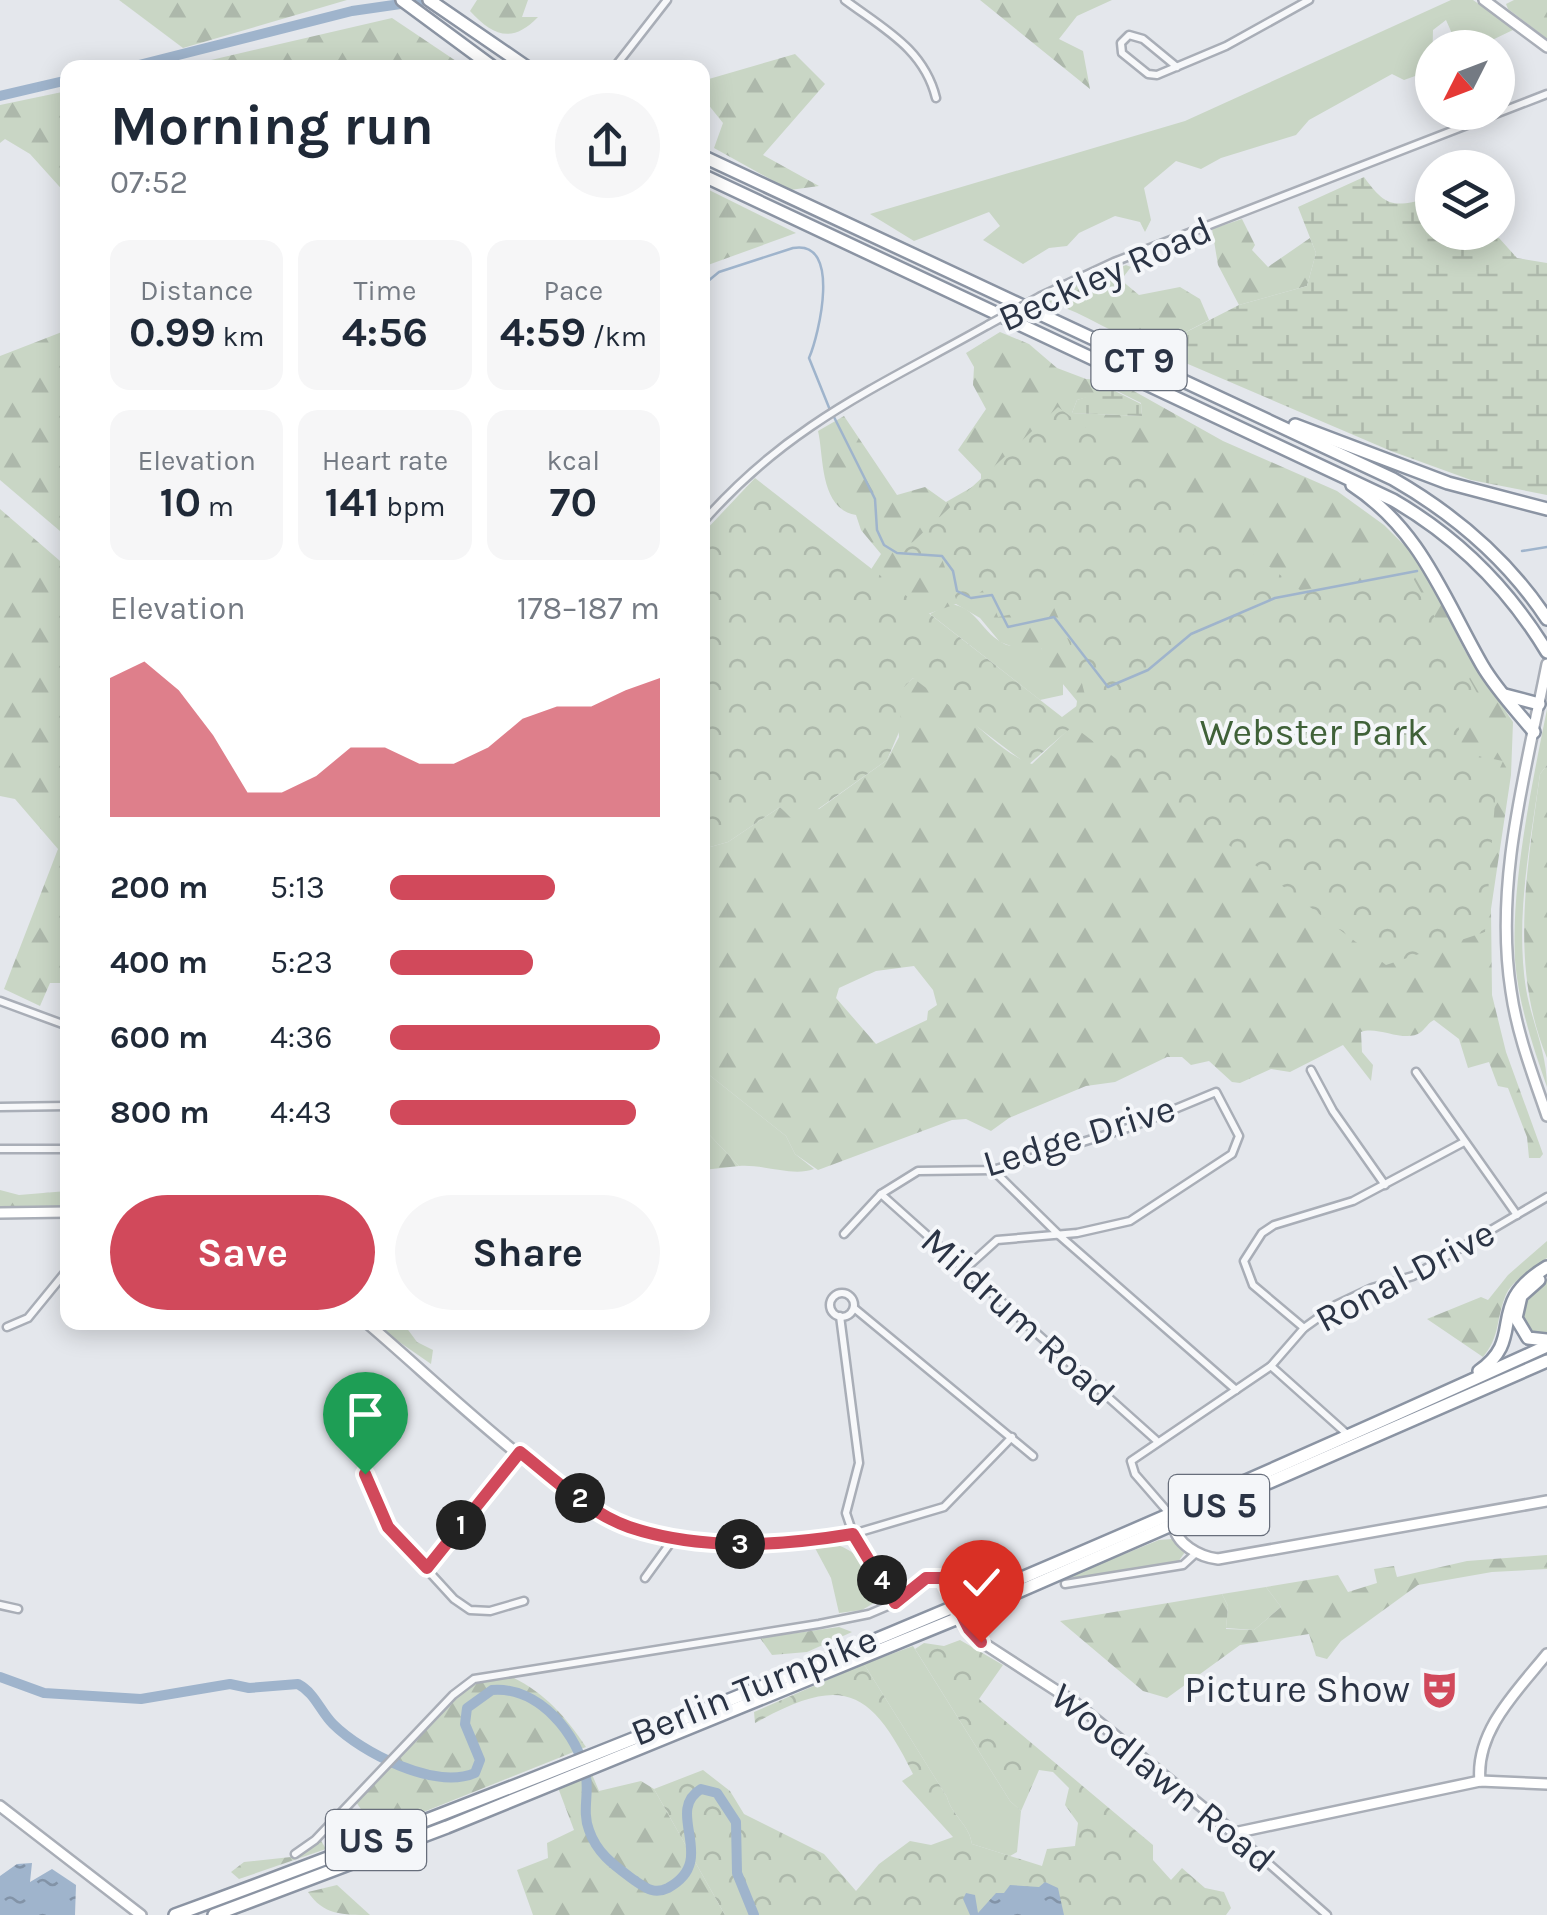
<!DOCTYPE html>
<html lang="en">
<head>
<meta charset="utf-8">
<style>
  body { margin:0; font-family:Karla,sans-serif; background:#f6f6f7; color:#1f2937; height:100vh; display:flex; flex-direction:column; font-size:38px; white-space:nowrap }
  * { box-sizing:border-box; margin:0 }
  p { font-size:32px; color:#747a83 }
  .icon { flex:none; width:55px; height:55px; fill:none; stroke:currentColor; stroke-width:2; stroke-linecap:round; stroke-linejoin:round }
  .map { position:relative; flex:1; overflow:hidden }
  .details { position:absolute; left:60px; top:60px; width:650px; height:1270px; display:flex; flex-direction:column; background:#fff; border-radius:20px; box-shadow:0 5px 25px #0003 }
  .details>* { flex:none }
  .needle { width:65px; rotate:228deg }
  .tools { position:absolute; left:1415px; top:30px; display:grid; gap:20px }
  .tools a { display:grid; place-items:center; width:100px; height:100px; border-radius:50%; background:#fff; box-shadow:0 5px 25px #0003; font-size:50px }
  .pin { position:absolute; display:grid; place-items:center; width:85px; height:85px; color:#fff; margin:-102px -42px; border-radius:50% 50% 50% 0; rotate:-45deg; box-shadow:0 0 10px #0007 }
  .pin .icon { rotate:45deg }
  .km { position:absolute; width:50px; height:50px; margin:-25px; border-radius:50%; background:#222; color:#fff; font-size:28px; line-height:50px; text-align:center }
  .round { display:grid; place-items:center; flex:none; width:105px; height:105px; border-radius:52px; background:#f6f6f7 }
  .headline { display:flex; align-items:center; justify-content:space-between; height:170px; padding:0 50px }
  h1 { font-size:55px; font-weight:700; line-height:75px }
  .metrics { display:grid; grid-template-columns:repeat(3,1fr); gap:15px; height:170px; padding:10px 50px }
  .metrics div { display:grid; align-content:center; border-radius:20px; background:#f6f6f7; text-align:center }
  .metrics b { font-size:42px; font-weight:700 }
  .metrics small { font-size:28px; font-weight:400 }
  .metrics p { font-size:28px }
  .chart { height:280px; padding:20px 50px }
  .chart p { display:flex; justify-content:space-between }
  .chart svg { width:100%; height:180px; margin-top:10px; fill:#d1495b; opacity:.7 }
  .button { display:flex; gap:20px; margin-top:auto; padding:20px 50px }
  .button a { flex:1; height:115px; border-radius:60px; background:#d1495b; color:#fff; font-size:40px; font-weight:700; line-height:115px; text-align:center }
  .button a+a { background:#f6f6f7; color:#1f2937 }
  ul { padding:0 50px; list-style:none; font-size:32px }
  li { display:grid; grid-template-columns:160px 120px 1fr; align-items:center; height:75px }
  li i { height:25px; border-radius:12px; background:#d1495b }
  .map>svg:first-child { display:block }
  .green { fill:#c9d6c5 }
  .forest { fill:url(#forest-firs); fill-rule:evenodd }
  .wetland { fill:url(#wetland-marsh) }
  .park { fill:url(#park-crowns) }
  .water { fill:url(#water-ripples) }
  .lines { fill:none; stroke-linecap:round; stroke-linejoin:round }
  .stream { stroke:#9fb4cc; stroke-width:2.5 }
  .river { stroke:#9fb4cc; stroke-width:10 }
  .street-casing { stroke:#a9aeb7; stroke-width:11 }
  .secondary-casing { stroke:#a9aeb7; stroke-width:14 }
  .highway-casing { stroke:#8b94a3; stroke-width:16 }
  .street { stroke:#f7f8fa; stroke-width:6 }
  .secondary { stroke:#fff; stroke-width:9 }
  .highway { stroke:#fff; stroke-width:11 }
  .street-bridge-casing { stroke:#a9aeb7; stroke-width:11; stroke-linecap:butt }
  .street-bridge { stroke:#f7f8fa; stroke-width:6 }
  .route-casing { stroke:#fff; stroke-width:20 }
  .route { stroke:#d1495b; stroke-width:12 }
  .labels { text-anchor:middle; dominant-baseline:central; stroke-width:8; stroke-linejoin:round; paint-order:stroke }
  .shield { fill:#f4f6f9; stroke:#676e7b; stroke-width:2.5 }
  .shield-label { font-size:35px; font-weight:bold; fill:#2b3445 }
  .street-label { font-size:38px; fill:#2b3445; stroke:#f4f6f9 }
  .park-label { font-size:38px; fill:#3f6138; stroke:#f4f6f9 }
  .poi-label { font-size:38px; fill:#2b3445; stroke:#f4f6f9; text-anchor:end }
</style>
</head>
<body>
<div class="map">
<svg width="1547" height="1915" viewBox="0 0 1547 1915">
  <defs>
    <pattern id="forest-firs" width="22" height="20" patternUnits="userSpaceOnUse" patternTransform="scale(2.5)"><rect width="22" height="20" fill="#c9d6c5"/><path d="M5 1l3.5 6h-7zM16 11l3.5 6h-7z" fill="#adb8ab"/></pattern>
    <pattern id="wetland-marsh" width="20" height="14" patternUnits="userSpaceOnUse" patternTransform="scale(2.5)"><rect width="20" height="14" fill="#c9d6c5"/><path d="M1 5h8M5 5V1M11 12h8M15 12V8" fill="none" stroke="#adb8ab"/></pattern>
    <pattern id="park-crowns" width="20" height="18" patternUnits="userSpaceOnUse" patternTransform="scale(2.5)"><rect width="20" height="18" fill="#c9d6c5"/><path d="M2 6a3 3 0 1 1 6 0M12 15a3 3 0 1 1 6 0" fill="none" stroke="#adb8ab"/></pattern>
    <pattern id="water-ripples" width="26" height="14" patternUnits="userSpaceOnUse" patternTransform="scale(2.5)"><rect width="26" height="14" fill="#9fb4cc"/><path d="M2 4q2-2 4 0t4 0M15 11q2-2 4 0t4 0" fill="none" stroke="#8293a7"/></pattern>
  </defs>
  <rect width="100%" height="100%" fill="#e4e7ec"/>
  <g class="green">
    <path d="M1451,0H1473L1515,29L1488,42V47H1458L1446,20L1433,30L1432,70L1404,80L1392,74L1309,120L1296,135L1221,158L1201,169L1176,161L1144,188L1151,220L1145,232L1140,222L1115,216L1079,233L1067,246L1049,248L1023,264L983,240L1000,226L989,212L914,241L870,214L1185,121Z"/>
    <path d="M949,604C976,606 980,630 1001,642C1015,651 1027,642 1041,648L1063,683V695L1040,700L930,614Z"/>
    <path d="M1547,709V765L1540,774C1530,845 1515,918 1526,989C1532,1023 1547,1052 1547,1087C1533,1047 1518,1002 1515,960C1511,882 1532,785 1547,709Z"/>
    <path d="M703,1070L786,1136L795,1154L814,1169C792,1177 764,1164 739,1166L703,1128Z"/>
    <path d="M1547,1279V1336L1531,1333L1520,1316L1530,1291Z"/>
    <path d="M1172,1539L1185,1552L1178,1562L1067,1582L1065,1578L1159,1540Z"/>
    <path d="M840,1546C860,1553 877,1577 881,1599L862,1610L839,1613L831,1578L815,1548Z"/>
    <path d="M1266,1587L1281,1607L1254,1630L1226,1628L1228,1606L1222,1594Z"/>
    <path d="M913,1646L1010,1801L1021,1811L1017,1852L1010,1856L972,1844C969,1824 952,1816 947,1797L864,1664Z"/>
  </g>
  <g class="forest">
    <path d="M119,0H347L183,48Z"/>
    <path d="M477,0H528L522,17H538C512,44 493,36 470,11Z"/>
    <path d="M980,0H1112L1077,16L1059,39L1083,51L1090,89Z"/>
    <path d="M1514,0H1547V39L1508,9L1506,4Z"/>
    <path d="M392,18L465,67H181Z"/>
    <path d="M795,54L825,84L763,155L819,186L790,190L714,148L723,123L703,98L702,81Z"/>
    <path d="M67,91H68L67,195L30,154L5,139L0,143V105Z"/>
    <path d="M703,187L796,233L708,265L703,261Z"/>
    <path d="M1242,219L1255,245L1252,250L1268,267L1310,238L1316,253L1307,286L1239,305L1218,265L1212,229Z"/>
    <path d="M1126,265L1131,267L1121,280L1139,295L1180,287L1200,299L1209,320L1153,349C1116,336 1087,314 1049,302L1060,293Z"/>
    <path d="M67,330H68L67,537L0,480V356Z"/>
    <path d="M1000,332L1029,344L1057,368L1086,379L1116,381L1223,441L1337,491L1384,525L1418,559L1465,651L1513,722L1511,775L1491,909L1492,995L1506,1052L1543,1154L1540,1158H1529L1527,1137L1508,1088L1498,1086L1489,1062L1468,1068L1459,1039L1434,1020C1428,1023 1426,1028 1421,1032C1405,1044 1378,1025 1361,1032L1362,1052L1373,1065L1371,1081L1343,1045L1290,1072L1271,1069L1240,1083L1232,1082L1209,1061L1191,1065L1182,1057H1167L1115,1082L1086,1086L1009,1118L991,1131L966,1119L952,1120L818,1170L795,1154L786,1136L703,1070L702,945L709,939L703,933V849L728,842L780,807L786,812L819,809L887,760L899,737L896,694L913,678C958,696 986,747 1032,764L1074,724L1077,701L1048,666L1041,648L1019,649L1000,642L980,618L956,604L928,614L870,571L881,554L861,530L856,515C819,509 824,455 818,431L844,416L897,495L925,487L946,502L981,482V474L958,450L986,409L973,385L974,367L966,353ZM1115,390L1141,403L1142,416L1072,413L1077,400ZM914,966L933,990L937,1005L928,1011L927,1020L876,1044L836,998L839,988L876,971Z"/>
    <path d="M0,509L67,567V983H50L40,1006L4,989L58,849L15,799L0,796Z"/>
    <path d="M1547,765V1058C1509,966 1527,870 1540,774Z"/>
    <path d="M703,1128L739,1166L703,1170Z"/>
    <path d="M0,1190L19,1195L67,1191V1207L0,1206Z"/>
    <path d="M1547,1241V1258C1533,1271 1512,1278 1505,1297C1496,1320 1500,1337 1483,1357L1427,1319L1481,1297L1488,1300L1508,1275Z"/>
    <path d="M372,1323H403L417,1342L433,1350L431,1364Z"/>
    <path d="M1547,1555V1569L1492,1572L1418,1585L1341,1641L1327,1659L1316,1656L1309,1634L1240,1645L1167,1698L1143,1691L1060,1621L1222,1594L1228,1606L1226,1629L1254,1630L1281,1607L1266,1587L1338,1575L1348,1592L1377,1583L1374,1569L1394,1566L1397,1577L1467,1561Z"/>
    <path d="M839,1627L852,1632L807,1652L772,1655L760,1638Z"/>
    <path d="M512,1677C546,1694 565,1716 586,1747L376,1831L356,1802L463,1692L478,1682Z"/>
    <path d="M591,1772L599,1791L641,1781L654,1789L725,1915H533L517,1870L548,1858L547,1843L574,1830L557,1785Z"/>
    <path d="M320,1839L326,1849L239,1879L231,1872L244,1862L300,1856Z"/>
    <path d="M337,1885L370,1915C343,1915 323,1915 308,1892Z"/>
  </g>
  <g class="wetland">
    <path d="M1364,177C1388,210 1394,206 1432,198V232L1484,233L1499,238L1517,258L1547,263V495L1471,480L1391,451L1153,349L1239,305L1307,286L1316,253L1298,207Z"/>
    <path d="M1111,389L1141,404L1142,416L1072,413L1077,400Z"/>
  </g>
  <g class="park">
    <path d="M1058,407L1300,590L1412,576L1481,700L1457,718L1463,753L1503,761L1497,775L1485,932L1386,965L1073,726L1028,765L913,678L897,694L902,725L887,760L797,824L780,807L728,842L703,849V533L755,478L1062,717L1086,699L1075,656L1052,603L1027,605L1023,612L998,617L987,587L978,594L956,599L942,559L902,552Z"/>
    <path d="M960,1640L1003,1665L979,1699L1153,1845V1860L1171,1880L1182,1868L1205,1888L1224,1892L1231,1908L1226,1915H725L654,1789L703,1770L730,1791L744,1814L824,1854L856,1891L879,1864L910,1841L931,1845L953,1837L902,1781L913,1774C870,1687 842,1675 755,1723L754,1712L864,1664L947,1797C952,1816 969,1824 972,1844L1042,1866L1047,1849L1075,1846L1078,1823L1065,1805L1069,1788L1053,1772L1039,1770L1021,1811L1010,1801L915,1649L924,1643L944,1646Z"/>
  </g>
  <g class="water">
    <path d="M32,1863L30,1882L52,1869L76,1885L75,1915H0V1876L17,1864Z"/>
    <path d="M1045,1882L1058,1888L1064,1915H970L963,1899L966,1893L975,1895L978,1913L996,1893H1004L1010,1885L1039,1887Z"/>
  </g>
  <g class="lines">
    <g class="stream">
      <path d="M135,68L137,65"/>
      <path d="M702,286L719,272L793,248C842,239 819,335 809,358L830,410"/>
      <path d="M834,417L875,499L877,530L884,545L897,553L942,556L953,571L957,591L971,598L992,595L1008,627L1054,617L1108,687L1148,670L1191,634L1275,598L1417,571"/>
      <path d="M1522,551L1547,547"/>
    </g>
    <g class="river">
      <path d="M127,68L352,11L428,0"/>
      <path d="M0,96L68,80"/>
      <path d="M0,1677L44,1693L141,1699L230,1684L249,1688L298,1684C315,1693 320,1711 333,1724C362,1753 435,1790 475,1773L480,1760L465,1724L467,1708L492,1690C538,1686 579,1734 586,1777C589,1794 582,1812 589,1830C597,1854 615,1866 634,1880C646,1888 654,1895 668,1888C720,1860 663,1812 701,1789L717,1793L736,1822L737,1873L754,1915"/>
    </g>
    <defs>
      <g id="street">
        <path d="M845,0C884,29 924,49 936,98"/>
        <path d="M1177,67L1143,39L1129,35L1121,43L1122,53L1148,74L1157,75L1226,46L1309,0"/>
        <path d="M614,68L667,0"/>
        <path d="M1041,296L1114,262L1547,94"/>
        <path d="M702,523C788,424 878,387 988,325"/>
        <path d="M0,1001L68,1026"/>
        <path d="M1311,1070L1333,1111L1385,1185"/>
        <path d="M1416,1072L1517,1215"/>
        <path d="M0,1107L68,1106"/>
        <path d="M0,1149H68"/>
        <path d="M993,1170L1060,1236L1236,1390"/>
        <path d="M881,1194L1156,1440"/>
        <path d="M844,1234L881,1194L918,1171L993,1170L1134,1126L1216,1092L1239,1136L1232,1154L1130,1221L1077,1233L997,1240L965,1269"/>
        <circle cx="842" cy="1305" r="12"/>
        <path d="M854,1308L1033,1456"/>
        <path d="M840,1316L859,1463L846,1513L853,1534L944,1507L1012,1437"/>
        <path d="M7,1327L28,1318L68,1269"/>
        <path d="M1304,1328L1253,1285L1244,1261L1262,1233L1274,1225L1353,1201L1464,1142"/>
        <path d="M1271,1366L1347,1434"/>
        <path d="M365,1474L388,1527L454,1599L470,1610L490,1611L524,1601"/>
        <path d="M1168,1512L1135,1474L1131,1461L1271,1366L1304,1328L1336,1305L1372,1288L1413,1276L1547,1197"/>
        <path d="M427,1567L519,1453"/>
        <path d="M645,1578L674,1538"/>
        <path d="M1065,1584L1183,1565L1196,1553"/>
        <path d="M0,1605L18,1609"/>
        <path d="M1235,1834L1327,1915"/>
        <path d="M295,1854L315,1840L453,1695L474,1679L819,1624L869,1614L895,1603"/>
      </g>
      <g id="secondary">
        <path d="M1484,0L1547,47"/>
        <path d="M1547,664C1526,771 1494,882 1511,991C1517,1034 1533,1075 1547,1116"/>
        <path d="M0,1213L68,1212"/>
        <path d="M366,1322C437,1382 544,1489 625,1525C691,1554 785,1545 853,1534L895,1603L926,1578H943L977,1639L1074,1702L1234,1833L1480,1781L1547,1784"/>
        <path d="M1174,1524C1175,1544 1200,1557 1218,1559L1547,1501"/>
        <path d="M1480,1781C1475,1731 1518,1690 1547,1654"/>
        <path d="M0,1806L141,1915"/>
      </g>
      <g id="highway">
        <path d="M402,0L494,68"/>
        <path d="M429,0L528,68"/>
        <path d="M702,156L1393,479C1454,514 1508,560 1547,619"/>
        <path d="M702,175L1393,500C1457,537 1509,589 1547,652"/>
        <path d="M1295,425L1448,483L1547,509"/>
        <path d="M1352,485C1421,530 1443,597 1482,665C1496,689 1516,710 1534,732"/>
        <path d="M1505,695L1539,704"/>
        <path d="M1539,1280L1521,1296L1516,1318L1528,1338L1547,1340"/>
        <path d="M1479,1371C1528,1337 1483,1305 1547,1267"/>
        <path d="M175,1915C638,1745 1098,1551 1547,1346"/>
        <path d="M214,1915L447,1827L963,1616L1547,1361"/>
      </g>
    </defs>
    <use href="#street" class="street-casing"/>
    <use href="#secondary" class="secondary-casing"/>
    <use href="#highway" class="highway-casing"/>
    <use href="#street" class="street"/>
    <use href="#secondary" class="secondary"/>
    <use href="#highway" class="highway"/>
    <defs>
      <path id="street-bridge" d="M988,325L1041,296"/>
    </defs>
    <use href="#street-bridge" class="street-bridge-casing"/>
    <use href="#street-bridge" class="street-bridge"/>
  </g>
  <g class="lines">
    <defs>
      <path id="route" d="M365,1474L388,1527L427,1568L520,1452C553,1478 589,1513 629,1527C701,1551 780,1546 853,1534L895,1603L926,1578H943L969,1629L981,1642"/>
    </defs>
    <use href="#route" class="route-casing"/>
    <use href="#route" class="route"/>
  </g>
  <defs>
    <symbol id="theatre-bare" viewBox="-9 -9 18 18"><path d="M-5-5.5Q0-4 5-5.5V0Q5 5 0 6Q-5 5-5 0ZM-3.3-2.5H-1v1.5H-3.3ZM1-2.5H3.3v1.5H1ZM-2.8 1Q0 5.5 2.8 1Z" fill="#d1495b" stroke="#f4f6f9" stroke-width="2.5" paint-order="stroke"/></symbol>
  </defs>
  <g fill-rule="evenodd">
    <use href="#theatre-bare" x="1412" y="1662" width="55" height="55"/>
  </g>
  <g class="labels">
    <g class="shield">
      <rect x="1091.5" y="330" width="95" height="60" rx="8"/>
      <rect x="1169" y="1475" width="100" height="60" rx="8"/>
      <rect x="326" y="1810" width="100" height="60" rx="8"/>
    </g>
    <g class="shield-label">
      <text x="1139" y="360">CT 9</text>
      <text x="1219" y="1505">US 5</text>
      <text x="376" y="1840">US 5</text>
    </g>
    <g class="street-label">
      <text transform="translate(1105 274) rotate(-24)">Beckley Road</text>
      <text transform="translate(1079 1136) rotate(-17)">Ledge Drive</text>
      <text transform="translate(1405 1276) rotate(-28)">Ronal Drive</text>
      <text transform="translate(1018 1317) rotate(42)">Mildrum Road</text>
      <text transform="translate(754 1686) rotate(-22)">Berlin Turnpike</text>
      <text transform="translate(1163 1778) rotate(39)">Woodlawn Road</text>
    </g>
    <g class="park-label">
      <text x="1314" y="732">Webster Park</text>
    </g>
    <g class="poi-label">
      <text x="1410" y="1689">Picture Show</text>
    </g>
  </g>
</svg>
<div class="tools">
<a><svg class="needle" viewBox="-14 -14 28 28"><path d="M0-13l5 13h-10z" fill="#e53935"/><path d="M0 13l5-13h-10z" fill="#747a83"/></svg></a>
<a><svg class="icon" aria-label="layers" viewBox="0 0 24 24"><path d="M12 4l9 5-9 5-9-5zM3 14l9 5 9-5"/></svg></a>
</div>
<div class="pin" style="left:365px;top:1474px;background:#1e9e55"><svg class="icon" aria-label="arrive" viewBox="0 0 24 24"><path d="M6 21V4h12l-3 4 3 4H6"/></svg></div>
<div class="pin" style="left:981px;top:1642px;background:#d93025"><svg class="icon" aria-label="check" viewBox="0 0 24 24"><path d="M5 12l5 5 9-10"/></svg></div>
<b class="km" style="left:461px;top:1525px">1</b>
<b class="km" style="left:580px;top:1498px">2</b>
<b class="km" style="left:740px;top:1544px">3</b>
<b class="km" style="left:882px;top:1580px">4</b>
<section class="details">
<div class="headline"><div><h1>Morning run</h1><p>07:52</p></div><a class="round"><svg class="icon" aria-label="share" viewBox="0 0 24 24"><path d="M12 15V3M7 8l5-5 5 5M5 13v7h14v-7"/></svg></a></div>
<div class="metrics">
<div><p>Distance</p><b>0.99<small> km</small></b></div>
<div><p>Time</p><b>4:56</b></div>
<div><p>Pace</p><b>4:59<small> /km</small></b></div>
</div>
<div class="metrics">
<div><p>Elevation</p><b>10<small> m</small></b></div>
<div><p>Heart rate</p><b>141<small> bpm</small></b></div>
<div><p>kcal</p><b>70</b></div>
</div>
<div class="chart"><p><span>Elevation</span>178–187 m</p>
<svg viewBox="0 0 160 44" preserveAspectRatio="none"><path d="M0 44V10L10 6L20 13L30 24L40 38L50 38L60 34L70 27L80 27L90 31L100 31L110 27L120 20L130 17L140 17L150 13L160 10V44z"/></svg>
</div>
<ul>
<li><b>200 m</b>5:13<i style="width:61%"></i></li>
<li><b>400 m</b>5:23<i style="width:53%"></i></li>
<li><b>600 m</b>4:36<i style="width:100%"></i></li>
<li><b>800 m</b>4:43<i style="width:91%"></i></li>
</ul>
<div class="button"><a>Save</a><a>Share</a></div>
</section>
</div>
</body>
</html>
